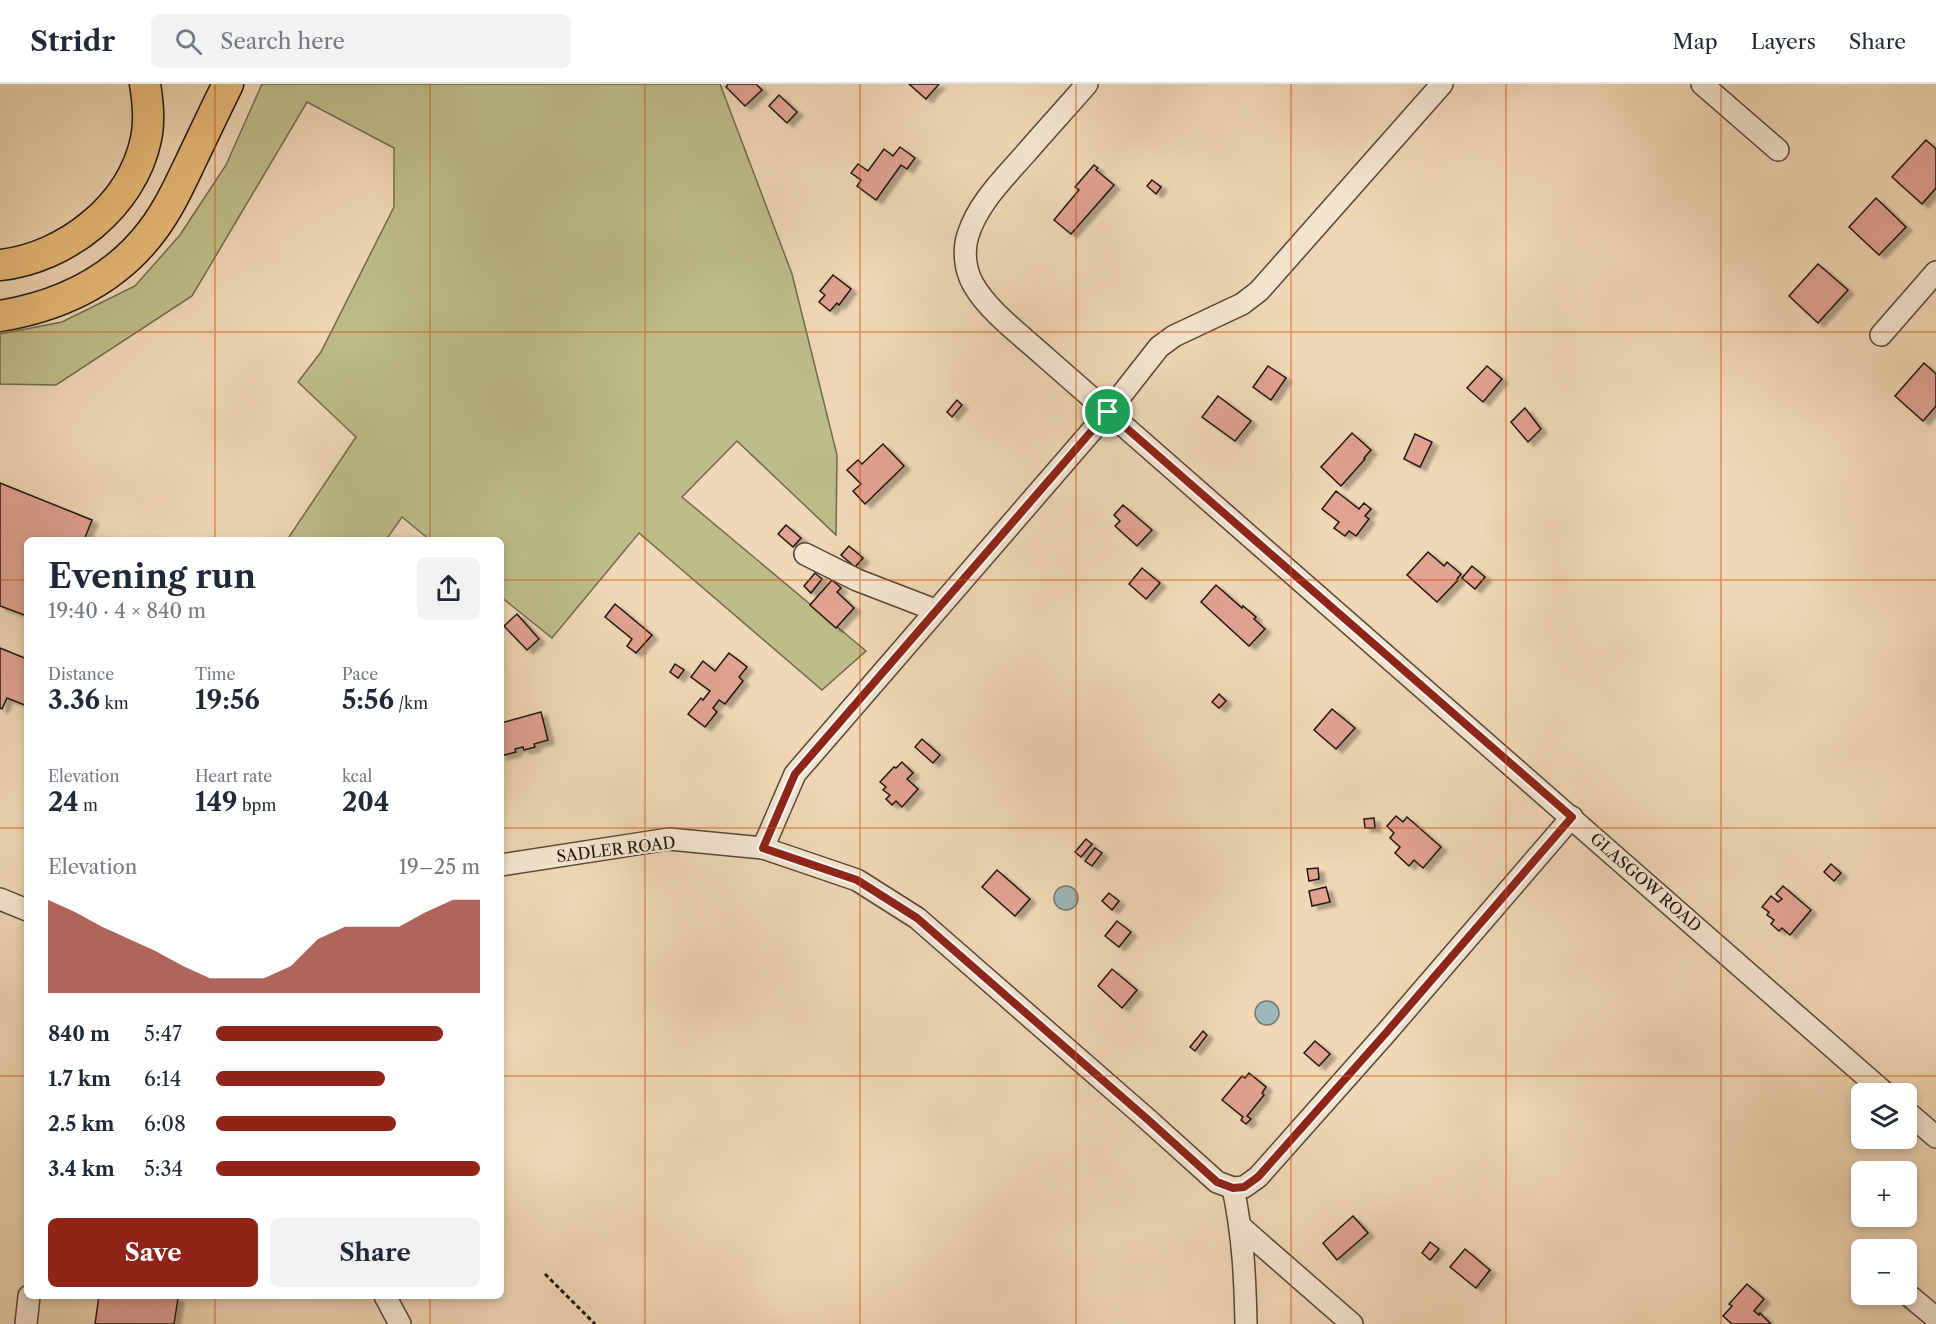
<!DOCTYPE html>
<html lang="en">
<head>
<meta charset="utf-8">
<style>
  body { margin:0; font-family:"Libre Caslon Text",serif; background:#f2f2f3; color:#1f2937; height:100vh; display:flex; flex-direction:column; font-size:22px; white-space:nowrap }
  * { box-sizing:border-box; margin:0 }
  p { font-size:20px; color:#747a83 }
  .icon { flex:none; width:33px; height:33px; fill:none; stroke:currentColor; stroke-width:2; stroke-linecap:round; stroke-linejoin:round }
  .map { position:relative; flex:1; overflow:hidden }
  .side { position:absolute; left:24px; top:453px; width:480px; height:762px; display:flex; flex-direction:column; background:#fff; border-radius:9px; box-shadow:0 3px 9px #0003 }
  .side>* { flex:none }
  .tools { position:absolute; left:1851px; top:999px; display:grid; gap:12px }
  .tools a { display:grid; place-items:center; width:66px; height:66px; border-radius:9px; background:#fff; box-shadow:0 3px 9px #0003; font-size:30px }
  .pin { position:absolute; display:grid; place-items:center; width:51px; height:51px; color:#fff; margin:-26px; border:3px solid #fff; border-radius:50%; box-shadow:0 2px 6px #0007 }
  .round { display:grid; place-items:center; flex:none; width:63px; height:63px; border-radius:9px; background:#f2f2f3 }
  .summary { display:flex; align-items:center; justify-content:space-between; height:102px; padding:0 24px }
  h1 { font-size:33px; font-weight:700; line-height:45px }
  .metrics { display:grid; grid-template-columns:repeat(3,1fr); gap:9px; height:102px; padding:6px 24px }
  .metrics div { display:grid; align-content:center }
  .metrics b { font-size:26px; font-weight:700 }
  .metrics small { font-size:16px; font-weight:400 }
  .metrics p { font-size:16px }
  .chart { height:168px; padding:12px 24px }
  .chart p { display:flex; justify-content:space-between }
  .chart svg { width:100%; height:108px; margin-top:6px; fill:#8f2418; opacity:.7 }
  .cta { display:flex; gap:12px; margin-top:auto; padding:12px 24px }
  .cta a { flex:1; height:69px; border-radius:9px; background:#8f2418; color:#fff; font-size:24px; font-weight:700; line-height:69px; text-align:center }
  .cta a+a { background:#f2f2f3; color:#1f2937 }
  ul { padding:0 24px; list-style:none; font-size:20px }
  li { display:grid; grid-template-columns:96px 72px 1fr; align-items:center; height:45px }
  li i { height:15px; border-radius:8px; background:#8f2418 }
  header { display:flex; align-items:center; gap:36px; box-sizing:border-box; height:84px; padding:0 30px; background:#fff; border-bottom:2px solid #e0e1e3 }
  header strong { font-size:28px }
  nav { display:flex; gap:33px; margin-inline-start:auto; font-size:21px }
  .search { width:420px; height:54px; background:#f2f2f3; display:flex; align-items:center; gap:15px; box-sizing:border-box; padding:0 21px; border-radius:9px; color:#747a83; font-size:22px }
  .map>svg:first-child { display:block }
  .green { fill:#bebd8a; stroke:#706a4e; stroke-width:1.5 }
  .water { fill:#9eb7b8; stroke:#6c7775; stroke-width:1.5 }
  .building { fill:#e0a291; stroke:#211611; stroke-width:1.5; filter:url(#shadow) }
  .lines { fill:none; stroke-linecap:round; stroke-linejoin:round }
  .minor-casing { stroke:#55463a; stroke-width:24 }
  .highway-casing { stroke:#211611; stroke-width:33 }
  .path { stroke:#211611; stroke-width:3; stroke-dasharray:4.5 3; stroke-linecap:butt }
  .minor { stroke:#f5e5cf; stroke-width:21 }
  .highway { stroke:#e8bc7a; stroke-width:30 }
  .route-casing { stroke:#fff; stroke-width:12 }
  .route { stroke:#8f2418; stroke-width:8 }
  .grid { fill:none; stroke:#d4520c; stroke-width:1.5; stroke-opacity:0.55 }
  .labels { text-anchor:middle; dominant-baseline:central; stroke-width:4.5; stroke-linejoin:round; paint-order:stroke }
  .street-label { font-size:16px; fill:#211611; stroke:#f5e5cf }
</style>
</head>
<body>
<header>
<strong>Stridr</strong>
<div class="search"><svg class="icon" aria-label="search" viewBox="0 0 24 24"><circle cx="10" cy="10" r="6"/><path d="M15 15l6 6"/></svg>Search here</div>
<nav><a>Map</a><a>Layers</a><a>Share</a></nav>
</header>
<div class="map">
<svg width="1936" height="1240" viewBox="0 0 1936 1240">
  <defs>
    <filter id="shadow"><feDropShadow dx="6" dy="4" stdDeviation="1.5" flood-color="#0004"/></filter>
  </defs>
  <rect width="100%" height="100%" fill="#f0d7b5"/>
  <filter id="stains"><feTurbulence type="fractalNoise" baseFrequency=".00333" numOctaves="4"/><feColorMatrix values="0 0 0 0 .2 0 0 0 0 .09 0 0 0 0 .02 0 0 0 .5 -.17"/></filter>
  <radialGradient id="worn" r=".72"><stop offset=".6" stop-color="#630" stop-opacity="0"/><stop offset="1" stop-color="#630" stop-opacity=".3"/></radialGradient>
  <path class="green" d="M262,0H720L792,190L837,371L836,451L737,357L682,413L866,567L822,606L639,449L552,554L501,513V456H430L402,433L386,456H287L356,353L298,298L321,268L394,123V64L307,18L192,212L56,301L0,300V250L62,238L135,202L180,151L226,81Z"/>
  <g class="water">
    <circle cx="1066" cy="814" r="12"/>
    <circle cx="1267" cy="929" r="12"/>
  </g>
  <g class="building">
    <path d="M728,0H756L762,6L745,22L726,3Z"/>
    <path d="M909,0H939L926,15Z"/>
    <path d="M779,11L797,28L787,39L769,22Z"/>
    <path d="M1926,56L1936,65V104L1922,120L1892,93Z"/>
    <path d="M900,63L915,74L907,85L901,81L876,116L857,102L861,96L851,89L858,80L868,87L884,65L893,72Z"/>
    <path d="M1094,81L1098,84L1096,86L1114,101L1071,150L1054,136L1079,106L1075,103Z"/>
    <path d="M1152,96L1161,103L1156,110L1147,102Z"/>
    <path d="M1876,114L1906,143L1879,171L1849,143Z"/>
    <path d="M1818,180L1848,206L1818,239L1789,212Z"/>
    <path d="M833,191L851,205L839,221L837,219L830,227L819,218L825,211L820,207Z"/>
    <path d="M1924,279L1936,290V322L1923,337L1895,312Z"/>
    <path d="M1268,282L1286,294L1271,316L1253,303Z"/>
    <path d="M1487,282L1502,295L1483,318L1467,304Z"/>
    <path d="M1218,312L1251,337L1235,357L1202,333Z"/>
    <path d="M957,316L962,321L952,333L947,328Z"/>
    <path d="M1525,324L1541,345L1528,358L1511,338Z"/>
    <path d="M1352,349L1371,366L1364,374L1365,375L1341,402L1321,383Z"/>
    <path d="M1415,350L1432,358L1420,383L1404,375Z"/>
    <path d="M883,360L904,382L865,420L853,407L861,400L847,386L858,376L862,380Z"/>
    <path d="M0,399L92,436L84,456H27V532L0,522Z"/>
    <path d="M1336,407L1359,425L1364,419L1371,425L1365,432L1369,435L1356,452L1349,447L1345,452L1334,444L1339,438L1322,425Z"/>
    <path d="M1123,421L1152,446L1137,462L1115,442L1120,437L1114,431Z"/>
    <path d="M786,441L801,454L793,463L778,450Z"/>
    <path d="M849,462L863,474L855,483L841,471Z"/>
    <path d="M1428,468L1444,482L1447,478L1461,490L1457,495L1458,496L1437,518L1407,491Z"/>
    <path d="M1472,482L1485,493L1475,505L1462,494Z"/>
    <path d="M1142,484L1160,499L1146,515L1129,500Z"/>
    <path d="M815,489L822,495L811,509L804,502Z"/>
    <path d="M832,496L841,504L837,508L854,524L836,544L810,521Z"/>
    <path d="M1216,501L1242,524L1243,522L1256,533L1254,535L1265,545L1249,562L1201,518Z"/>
    <path d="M615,520L652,551L636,569L627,562L632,555L605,533Z"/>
    <path d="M517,530L539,555L527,566L504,542Z"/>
    <path d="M0,564L27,575V622L7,614L2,625L0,624Z"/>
    <path d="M729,569L747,583L739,593L743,597L725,620L719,616L713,624L717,628L705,643L688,630L701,614L703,616L710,607L691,593L703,577L715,587Z"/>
    <path d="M675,580L684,586L678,594L670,588Z"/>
    <path d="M1219,610L1226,617L1219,624L1212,618Z"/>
    <path d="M1332,625L1355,644L1336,665L1314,646Z"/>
    <path d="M541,628L548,656L534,660L535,663L524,666L523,663L515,665L516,668L501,672V639Z"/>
    <path d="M922,655L940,671L933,679L915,663Z"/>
    <path d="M902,678L913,689L907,695L918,705L902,723L896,717L892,721L886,715L890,711L883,706L886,703L880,698L894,683L896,684Z"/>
    <path d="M1396,732L1403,738L1407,733L1441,763L1423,784L1414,776L1409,782L1395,769L1400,763L1390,754L1394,749L1387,742Z"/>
    <path d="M1374,734L1375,744H1365L1364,735Z"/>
    <path d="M1086,755L1092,760L1081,773L1075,768Z"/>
    <path d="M1095,764L1102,769L1092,782L1085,777Z"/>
    <path d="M1831,780L1841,789L1834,797L1824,788Z"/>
    <path d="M1318,784L1319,795L1309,797L1307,785Z"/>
    <path d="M997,786L1030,815L1015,832L982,803Z"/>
    <path d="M1783,802L1811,826L1790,851L1782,844L1779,847L1771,840L1774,836L1767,831L1769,828L1762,823L1771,812L1778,818L1782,815L1776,810Z"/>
    <path d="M1326,803L1330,818L1312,822L1309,807Z"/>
    <path d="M1109,809L1119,817L1112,826L1102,817Z"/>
    <path d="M1117,837L1131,848L1119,863L1105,852Z"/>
    <path d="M1112,885L1137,906L1122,924L1098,902Z"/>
    <path d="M1203,947L1207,951L1195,967L1190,963Z"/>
    <path d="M1315,957L1330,970L1319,982L1304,969Z"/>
    <path d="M1249,989L1266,1003L1262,1009L1264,1011L1247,1032L1251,1035L1246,1040L1241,1036L1243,1033L1222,1016L1242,992L1245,994Z"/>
    <path d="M1353,1132L1368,1149L1337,1176L1323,1159Z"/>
    <path d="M1430,1158L1439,1165L1430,1176L1422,1169Z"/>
    <path d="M1465,1165L1490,1186L1476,1204L1450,1183Z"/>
    <path d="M1747,1200L1764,1215L1754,1227L1759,1231L1760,1229L1771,1240H1732L1723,1232L1732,1222L1729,1220Z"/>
    <path d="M99,1212H165L178,1214L174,1240H95Z"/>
  </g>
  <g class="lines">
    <defs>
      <g id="minor">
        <path d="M1087,0C1067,23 1046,46 1026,69C1005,93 978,119 968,151C963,166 965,186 973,200C988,227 1021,251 1044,272L1886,1010"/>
        <path d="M1702,0L1778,66"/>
        <path d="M1881,251L1936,188"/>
        <path d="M805,470L857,496L935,526"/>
        <path d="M763,764L795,690L1108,328L1159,263L1174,252L1242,220L1259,207L1442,0"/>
        <path d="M501,781L669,755L763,764L857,796L917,834L1146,1034L1217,1098L1233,1104L1244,1103L1258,1093L1385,950L1572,733"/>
        <path d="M0,815L27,826"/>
        <path d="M1906,1027L1936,1053"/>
        <path d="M1233,1104C1243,1151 1245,1192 1246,1240"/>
        <path d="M1241,1143L1352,1240"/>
        <path d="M1906,1209L1936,1234"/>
        <path d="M385,1212L400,1240"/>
        <path d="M26,1240L29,1212"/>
      </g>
      <g id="highway">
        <path d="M0,181C66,174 132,122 146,55C150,37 148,18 145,0"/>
        <path d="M0,232C60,222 115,196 152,147C168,126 179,102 190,79C203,52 215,26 228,0"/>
      </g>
    </defs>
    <use href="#minor" class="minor-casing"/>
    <use href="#highway" class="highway-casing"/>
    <path class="path" d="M545,1190L595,1240"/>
    <use href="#minor" class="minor"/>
    <use href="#highway" class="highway"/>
  </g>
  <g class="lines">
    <defs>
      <path id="route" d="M1108,328L1572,733L1385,950L1258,1093L1244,1103L1233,1104L1217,1098L1146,1034L917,834L857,796L763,764L795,690Z"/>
    </defs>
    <use href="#route" class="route-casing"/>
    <use href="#route" class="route"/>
  </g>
  <path class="grid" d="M215,0V456M430,0V456M645,0V1240M860,0V1240M1076,0V1240M1291,0V1240M1506,0V1240M1721,0V1240M0,248H1936M0,496H27M501,496H1936M0,744H27M501,744H1936M0,992H27M501,992H1936M215,1212V1240M430,1212V1240"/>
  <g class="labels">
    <g class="street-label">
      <text transform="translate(616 765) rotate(-7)">SADLER ROAD</text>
      <text transform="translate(1646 798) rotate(41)">GLASGOW ROAD</text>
    </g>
  </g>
  <rect width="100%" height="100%" filter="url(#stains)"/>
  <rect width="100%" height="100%" fill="url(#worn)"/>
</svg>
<div class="tools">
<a><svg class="icon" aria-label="layers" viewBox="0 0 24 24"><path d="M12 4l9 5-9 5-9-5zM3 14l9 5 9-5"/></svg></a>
<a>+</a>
<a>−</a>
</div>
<div class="pin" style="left:1108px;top:328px;background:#1e9e55"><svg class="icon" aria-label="arrive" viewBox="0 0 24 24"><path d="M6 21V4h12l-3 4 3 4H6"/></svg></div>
<section class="side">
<div class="summary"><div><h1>Evening run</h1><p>19:40 · 4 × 840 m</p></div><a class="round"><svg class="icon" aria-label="share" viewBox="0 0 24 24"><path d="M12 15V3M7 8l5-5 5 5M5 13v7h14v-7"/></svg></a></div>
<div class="metrics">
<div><p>Distance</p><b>3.36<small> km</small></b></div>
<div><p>Time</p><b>19:56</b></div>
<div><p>Pace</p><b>5:56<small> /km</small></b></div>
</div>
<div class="metrics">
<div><p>Elevation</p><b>24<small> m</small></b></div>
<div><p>Heart rate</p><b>149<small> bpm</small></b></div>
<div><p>kcal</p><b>204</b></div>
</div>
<div class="chart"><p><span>Elevation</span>19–25 m</p>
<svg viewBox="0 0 160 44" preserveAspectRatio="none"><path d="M0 44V6L10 11L20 17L30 22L40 27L50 33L60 38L70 38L80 38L90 33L100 22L110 17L120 17L130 17L140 11L150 6L160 6V44z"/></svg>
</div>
<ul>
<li><b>840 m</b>5:47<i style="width:86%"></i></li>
<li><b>1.7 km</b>6:14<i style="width:64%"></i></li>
<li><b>2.5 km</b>6:08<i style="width:68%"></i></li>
<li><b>3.4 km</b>5:34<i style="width:100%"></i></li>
</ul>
<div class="cta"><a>Save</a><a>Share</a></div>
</section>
</div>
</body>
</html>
